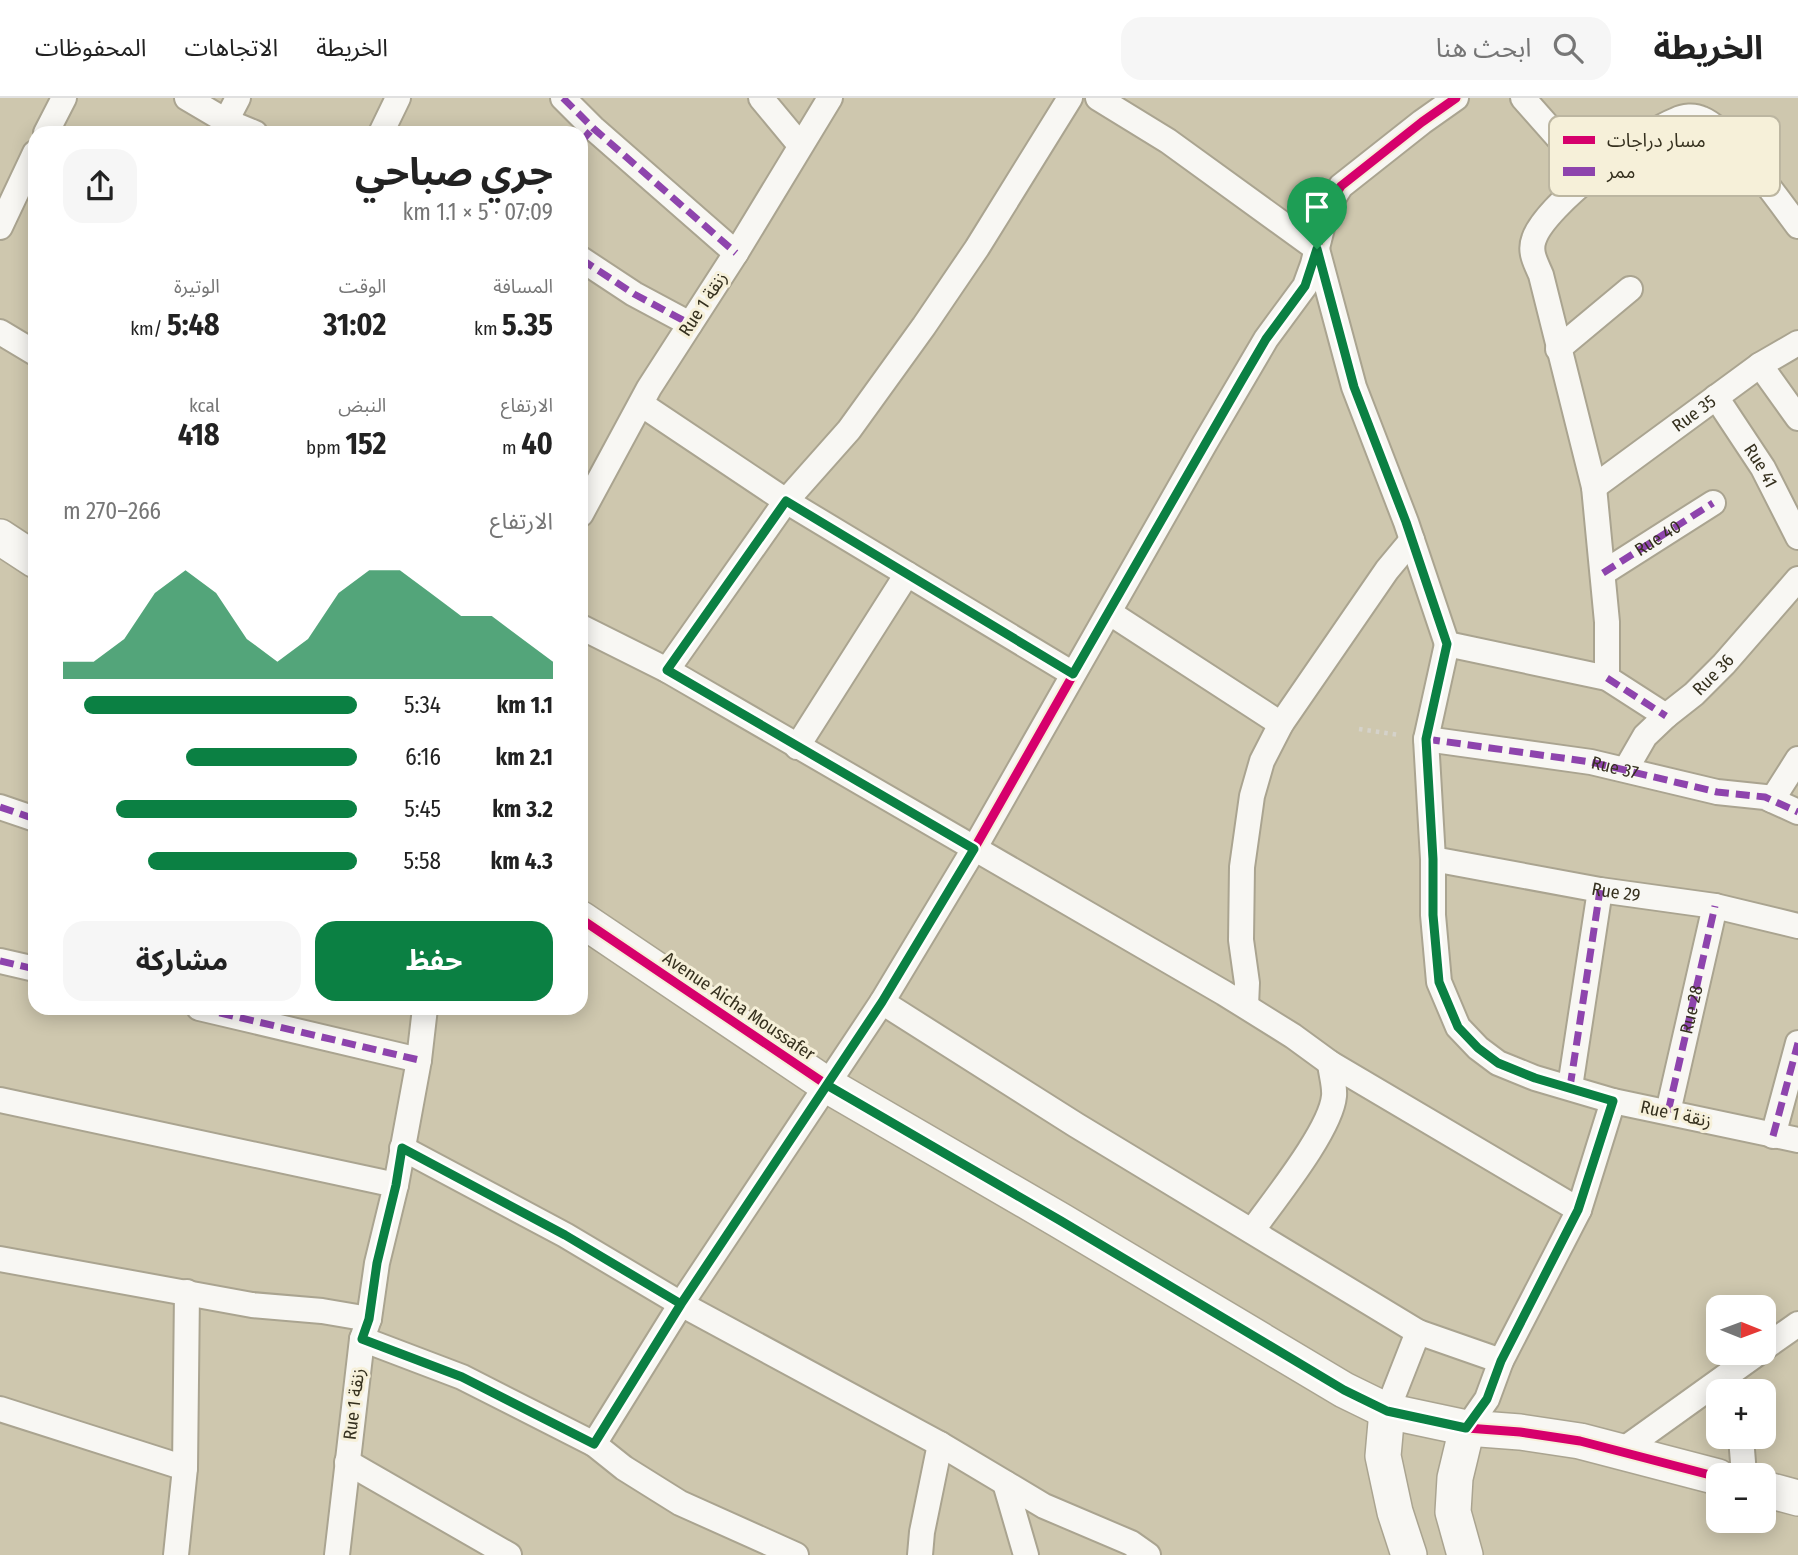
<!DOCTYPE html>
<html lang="ar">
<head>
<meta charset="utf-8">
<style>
  body { margin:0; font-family:"Fira Sans Condensed","Noto Sans Arabic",sans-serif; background:#f6f6f6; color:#222; direction:rtl; height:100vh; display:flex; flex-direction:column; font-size:26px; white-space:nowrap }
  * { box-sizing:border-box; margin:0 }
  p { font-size:23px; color:#767676 }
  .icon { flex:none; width:38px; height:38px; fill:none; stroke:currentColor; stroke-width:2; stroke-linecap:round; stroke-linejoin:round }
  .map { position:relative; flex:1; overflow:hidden; direction:ltr }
  .panel { position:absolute; left:28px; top:28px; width:560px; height:889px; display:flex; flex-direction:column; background:#fff; border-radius:21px; box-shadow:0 4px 18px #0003; direction:rtl }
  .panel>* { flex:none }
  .needle { width:46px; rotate:91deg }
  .tools { position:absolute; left:1706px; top:1197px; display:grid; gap:14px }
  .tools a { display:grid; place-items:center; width:70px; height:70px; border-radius:14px; background:#fff; box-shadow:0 4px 18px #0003; font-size:35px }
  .pin { position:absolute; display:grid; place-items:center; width:60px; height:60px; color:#fff; margin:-72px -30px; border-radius:50% 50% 50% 0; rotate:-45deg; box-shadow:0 0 7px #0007 }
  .pin .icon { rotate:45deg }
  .round { display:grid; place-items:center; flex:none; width:74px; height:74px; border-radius:21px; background:#f6f6f6 }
  .overview { display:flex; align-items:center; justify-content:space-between; height:119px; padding:0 35px }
  h1 { font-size:38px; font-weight:700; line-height:52px }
  .figures { display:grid; grid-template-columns:repeat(3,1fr); gap:10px; height:119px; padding:7px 35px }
  .figures div { display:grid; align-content:center }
  .figures b { font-size:30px; font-weight:700 }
  .figures small { font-size:19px; font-weight:400 }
  .figures p { font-size:19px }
  .chart { height:196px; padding:14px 35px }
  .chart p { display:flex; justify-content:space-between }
  .chart svg { width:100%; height:126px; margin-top:7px; fill:#0b8043; opacity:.7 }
  .primary-button { display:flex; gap:14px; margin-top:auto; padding:14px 35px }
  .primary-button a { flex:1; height:80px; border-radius:21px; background:#0b8043; color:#fff; font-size:28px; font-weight:700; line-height:80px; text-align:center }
  .primary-button a+a { background:#f6f6f6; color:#222 }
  ul { padding:0 35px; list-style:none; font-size:23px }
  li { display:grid; grid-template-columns:112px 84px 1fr; align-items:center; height:52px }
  li i { height:18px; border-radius:9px; background:#0b8043 }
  header { display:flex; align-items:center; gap:42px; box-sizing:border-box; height:98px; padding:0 35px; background:#fff; border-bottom:2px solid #e0e0e0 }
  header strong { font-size:33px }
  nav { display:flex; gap:38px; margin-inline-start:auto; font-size:24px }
  .search { width:490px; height:63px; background:#f6f6f6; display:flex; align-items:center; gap:18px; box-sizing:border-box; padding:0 24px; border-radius:21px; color:#767676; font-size:26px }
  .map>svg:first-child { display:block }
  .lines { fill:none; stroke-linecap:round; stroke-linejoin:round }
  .street-casing { stroke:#aaa490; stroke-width:28 }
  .secondary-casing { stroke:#aaa490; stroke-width:38 }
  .path { stroke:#d5d2ca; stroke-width:4.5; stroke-dasharray:3.5 5; stroke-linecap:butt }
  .street { stroke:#f8f7f3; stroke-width:24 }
  .secondary { stroke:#f8f7f3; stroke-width:35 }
  .quiet { stroke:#8e44ad; stroke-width:7; stroke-dasharray:14 7; stroke-linecap:butt }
  .cycleway-casing { stroke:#f6f0d9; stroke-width:13 }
  .cycleway { stroke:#d6006c; stroke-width:9 }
  .route-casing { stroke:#fff; stroke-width:14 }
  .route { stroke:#0b8043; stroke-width:9 }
  .labels { text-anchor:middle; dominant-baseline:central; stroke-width:6; stroke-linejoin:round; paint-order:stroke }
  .street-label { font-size:18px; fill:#35301e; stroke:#f6f0d9 }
  .key { fill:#f6f0d9; stroke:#bcb6a1; stroke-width:2 }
  .key-label { font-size:19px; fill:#35301e }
</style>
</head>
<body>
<header>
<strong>الخريطة</strong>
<div class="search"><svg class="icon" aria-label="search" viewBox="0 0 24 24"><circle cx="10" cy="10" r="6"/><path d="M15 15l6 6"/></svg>ابحث هنا</div>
<nav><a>الخريطة</a><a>الاتجاهات</a><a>المحفوظات</a></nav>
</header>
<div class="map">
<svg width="1798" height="1457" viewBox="0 0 1798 1457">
  <rect width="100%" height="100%" fill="#cec7ae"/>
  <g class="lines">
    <defs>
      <g id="street">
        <path d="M187,0L226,23L255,35"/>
        <path d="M563,0L593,30L736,155"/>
        <path d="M761,0L800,47"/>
        <path d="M1098,0L1168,43L1317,151L1354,289L1406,424L1447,546"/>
        <path d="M1523,0L1592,78"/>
        <path d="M226,23L238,0"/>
        <path d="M46,35L64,0"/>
        <path d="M381,35L398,0"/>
        <path d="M0,129L35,55"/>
        <path d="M581,161L634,196L690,226"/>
        <path d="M0,234L35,255"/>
        <path d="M1558,251L1630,191"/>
        <path d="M1760,267L1798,320"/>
        <path id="s1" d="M1716,299L1763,370L1798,439"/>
        <path d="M641,306L786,403L1073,576"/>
        <path id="s2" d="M1594,389L1760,267L1798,245"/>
        <path d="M581,416L649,290L736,155L830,0"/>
        <path id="s3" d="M1603,475L1713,405"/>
        <path d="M1110,515L1281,626"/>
        <path d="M581,529L667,572L1224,895L1293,938L1330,965L1579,1112"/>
        <path d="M1447,546L1426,641L1433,761V817L1439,884L1458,929L1478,950L1498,965L1535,980L1613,1003L1798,1042"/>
        <path d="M1447,546L1607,580L1666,618"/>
        <path d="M667,572L786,403L849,332L924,228L977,150L1070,0"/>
        <path d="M1607,580V524L1594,389L1541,177C1536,165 1529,154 1534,141C1545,107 1642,35 1676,22C1684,18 1694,17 1702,21C1730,32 1779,103 1798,128"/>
        <path id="s4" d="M1426,641L1591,664L1717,694L1765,699L1798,714"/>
        <path d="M797,649L907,476"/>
        <path id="s5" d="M1626,671L1645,638L1666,618L1694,596L1724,566L1798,481"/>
        <path d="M1772,702L1798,661"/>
        <path d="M0,709L35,721"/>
        <path id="s6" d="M1433,761L1600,792L1715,808L1798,828"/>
        <path d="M0,863L35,871"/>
        <path d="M882,904L1076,1027L1418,1234L1501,1263"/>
        <path d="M1246,908L1247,885L1241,842L1242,769L1252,698L1262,663L1281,626L1387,472L1412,442"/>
        <path d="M199,910L419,962"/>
        <path d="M1570,989L1600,792"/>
        <path d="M0,1002L396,1087"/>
        <path id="s7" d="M1668,1014L1715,808"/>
        <path d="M1773,1038L1798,945"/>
        <path d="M402,1050L565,1137L681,1206L940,1346L1044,1408L1131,1445L1148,1457"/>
        <path d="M1252,1133C1274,1102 1331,1032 1334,998C1335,988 1331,976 1330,965"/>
        <path d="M0,1161L252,1207L322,1213L369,1221"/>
        <path d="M362,1241L462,1279L594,1346L624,1370L680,1405L796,1457"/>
        <path d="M1764,1250L1798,1226"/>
        <path d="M0,1311L185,1370"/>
        <path d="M1387,1313L1418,1234"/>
        <path d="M1467,1330L1487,1301L1501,1263L1579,1112L1613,1003"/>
        <path d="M1741,1339L1744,1377"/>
        <path d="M594,1346L681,1206L882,904L974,751L1205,345L1266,241L1305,188L1313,166L1327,110L1341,88L1422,24L1456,0"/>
        <path d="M1620,1354L1758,1255"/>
        <path d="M347,1364L509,1457"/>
        <path d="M1005,1385L1026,1457"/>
        <path d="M176,1457L185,1370L187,1194"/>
        <path d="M337,1457L362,1241L369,1221L377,1165L396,1087L419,962L425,910"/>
        <path d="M920,1457L922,1434L940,1346"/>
      </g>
      <g id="secondary">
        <path d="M0,439L35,462"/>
        <path d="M581,821L827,987L1061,1123L1344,1292L1387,1313L1467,1330L1520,1334L1580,1343L1718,1379"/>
        <path d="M1387,1313L1383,1358L1395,1414L1409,1457"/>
        <path d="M1764,1391L1798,1400"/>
        <path d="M1465,1457L1453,1414L1455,1380L1467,1330"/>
      </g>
    </defs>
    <use href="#street" class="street-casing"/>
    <use href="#secondary" class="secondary-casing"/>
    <path class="path" d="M1359,631L1400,637"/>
    <use href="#street" class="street"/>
    <use href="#secondary" class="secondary"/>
    <g class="quiet">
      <path d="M563,0L593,30L736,155"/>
      <path d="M581,44L593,30"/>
      <path d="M581,161L634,196L690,226"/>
      <path d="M581,402L586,405"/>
      <path d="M1603,475L1713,405"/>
      <path d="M1607,580L1666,618"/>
      <path d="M1426,641L1591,664L1717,694L1765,699L1798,714"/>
      <path d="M0,709L35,721"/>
      <path d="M0,863L35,871"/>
      <path d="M199,910L419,962"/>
      <path d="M1570,989L1600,792"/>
      <path d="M1668,1014L1715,808"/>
      <path d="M1773,1038L1798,945"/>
    </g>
    <defs>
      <g id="cycleway">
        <path d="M581,821L827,987L1061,1123L1344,1292L1387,1313L1467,1330L1520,1334L1580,1343L1718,1379"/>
        <path d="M594,1346L681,1206L882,904L974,751L1205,345L1266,241L1305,188L1313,166L1327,110L1341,88L1422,24L1456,0"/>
      </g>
    </defs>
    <use href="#cycleway" class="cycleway-casing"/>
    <use href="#cycleway" class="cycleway"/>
  </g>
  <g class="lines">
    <defs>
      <path id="route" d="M1317,151L1305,188L1266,241L1242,282L1073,576L786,403L667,572L974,751L882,904L681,1206L594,1346L462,1279L362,1241L369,1221L377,1165L396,1087L402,1050L565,1137L681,1206L827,987L1061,1123L1344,1292L1387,1313L1466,1330L1487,1301L1501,1263L1578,1112L1613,1003L1535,980L1498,965L1478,950L1458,929L1439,884L1433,817V761L1426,641L1447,546L1406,424L1354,289L1317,151"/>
    </defs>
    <use href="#route" class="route-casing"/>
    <use href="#route" class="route"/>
  </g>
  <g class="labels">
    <g class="street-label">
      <text transform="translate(703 206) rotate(-57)">Rue 1 زنقة</text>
      <text stroke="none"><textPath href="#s2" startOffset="124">Rue 35</textPath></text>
      <text stroke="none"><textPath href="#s1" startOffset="82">Rue 41</textPath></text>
      <text stroke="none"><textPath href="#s3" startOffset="65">Rue 40</textPath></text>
      <text stroke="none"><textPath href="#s5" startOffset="130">Rue 36</textPath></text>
      <text stroke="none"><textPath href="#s4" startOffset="191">Rue 37</textPath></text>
      <text stroke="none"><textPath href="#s6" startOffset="186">Rue 29</textPath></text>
      <text transform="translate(739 908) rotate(34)">Avenue Aicha Moussafer</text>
      <text stroke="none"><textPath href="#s7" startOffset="105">Rue 28</textPath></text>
      <text transform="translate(1676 1016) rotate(12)">Rue 1 زنقة</text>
      <text transform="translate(354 1306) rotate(-83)">Rue 1 زنقة</text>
    </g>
  </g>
  <rect x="1549" y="18" width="231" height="80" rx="10" class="key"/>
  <rect x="1563" y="38" width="32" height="8" fill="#d6006c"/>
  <rect x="1563" y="69" width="32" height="9" fill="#8e44ad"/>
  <g class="key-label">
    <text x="1607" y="49">مسار دراجات</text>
    <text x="1607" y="80">ممر</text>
  </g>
</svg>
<div class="tools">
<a><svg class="needle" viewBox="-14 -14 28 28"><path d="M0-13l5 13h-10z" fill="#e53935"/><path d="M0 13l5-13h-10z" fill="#767676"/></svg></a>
<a>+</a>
<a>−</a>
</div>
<div class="pin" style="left:1317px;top:151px;background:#1e9e55"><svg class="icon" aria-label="arrive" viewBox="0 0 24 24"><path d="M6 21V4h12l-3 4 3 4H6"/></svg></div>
<section class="panel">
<div class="overview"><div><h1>جري صباحي</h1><p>07:09 · 5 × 1.1 km</p></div><a class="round"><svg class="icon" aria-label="share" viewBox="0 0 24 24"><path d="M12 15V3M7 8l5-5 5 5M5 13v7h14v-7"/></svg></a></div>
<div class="figures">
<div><p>المسافة</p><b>5.35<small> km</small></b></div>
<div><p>الوقت</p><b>31:02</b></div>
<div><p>الوتيرة</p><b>5:48<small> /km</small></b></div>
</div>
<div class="figures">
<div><p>الارتفاع</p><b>40<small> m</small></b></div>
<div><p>النبض</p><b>152<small> bpm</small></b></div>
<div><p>kcal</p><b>418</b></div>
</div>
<div class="chart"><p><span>الارتفاع</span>266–270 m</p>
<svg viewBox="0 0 160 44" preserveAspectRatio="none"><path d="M0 44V38L10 38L20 30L30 14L40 6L50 14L60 30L70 38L80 30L90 14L100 6L110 6L120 14L130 22L140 22L150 30L160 38V44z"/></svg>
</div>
<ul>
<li><b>1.1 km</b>5:34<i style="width:93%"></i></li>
<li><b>2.1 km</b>6:16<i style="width:58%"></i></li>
<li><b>3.2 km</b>5:45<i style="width:82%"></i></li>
<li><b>4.3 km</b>5:58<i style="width:71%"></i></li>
</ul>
<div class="primary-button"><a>حفظ</a><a>مشاركة</a></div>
</section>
</div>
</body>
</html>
